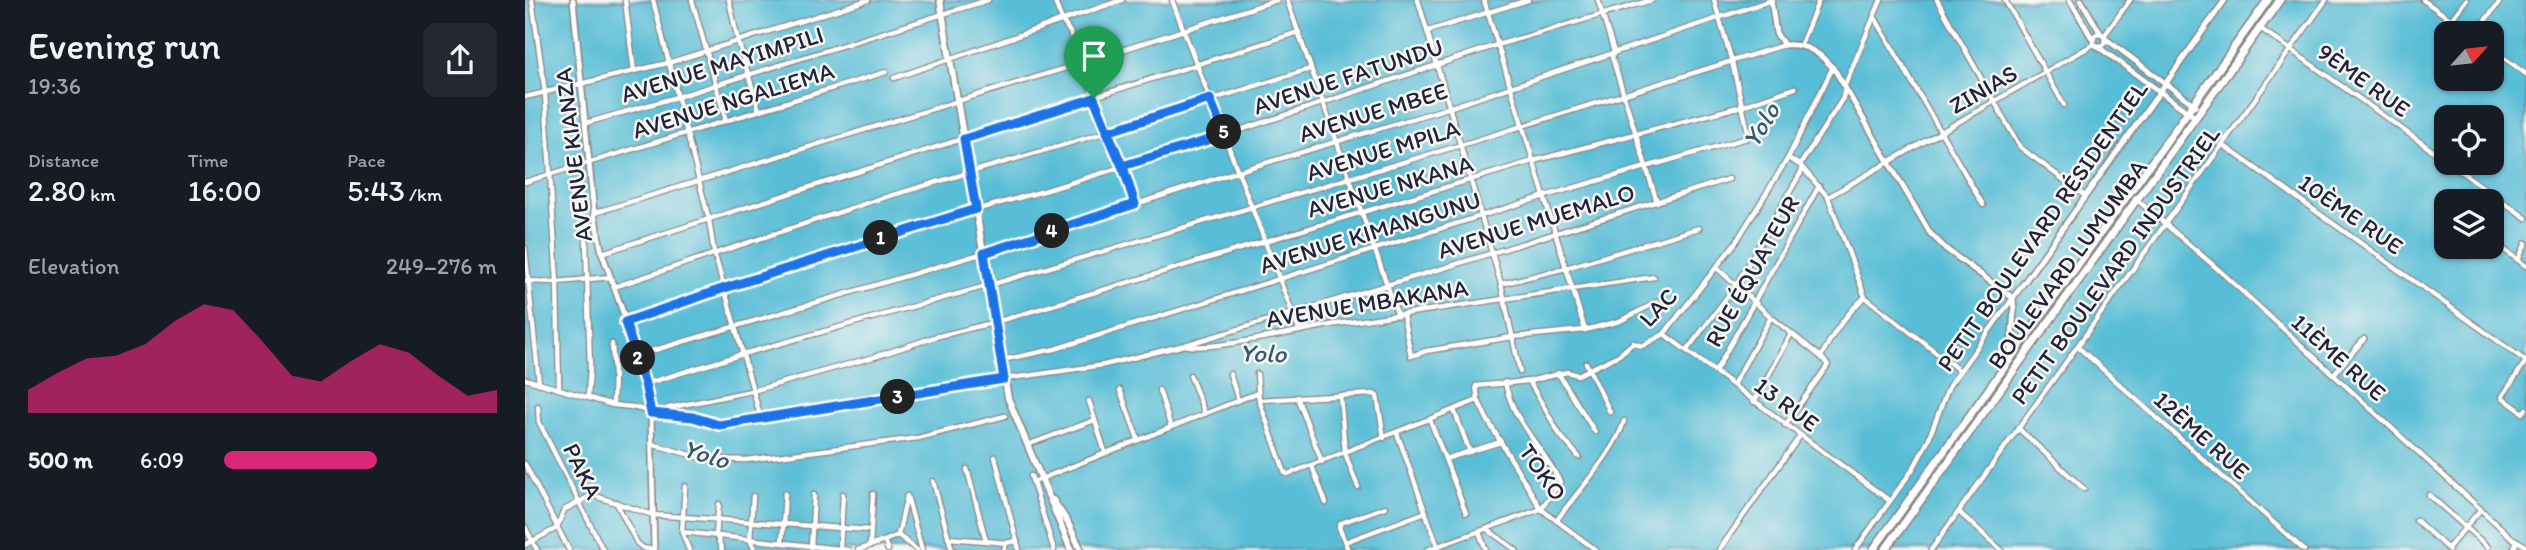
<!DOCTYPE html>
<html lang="en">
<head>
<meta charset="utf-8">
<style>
  body { margin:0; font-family:Itim,sans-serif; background:#242831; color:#f1f3f6; height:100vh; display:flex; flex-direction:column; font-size:26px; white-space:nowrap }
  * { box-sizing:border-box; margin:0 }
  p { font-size:23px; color:#9ea1a6 }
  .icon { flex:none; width:38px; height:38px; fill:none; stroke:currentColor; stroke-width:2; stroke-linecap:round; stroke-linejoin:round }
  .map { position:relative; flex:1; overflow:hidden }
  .panel { display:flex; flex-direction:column; background:#171b24; width:525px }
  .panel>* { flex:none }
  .needle { width:46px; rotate:63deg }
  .tools { position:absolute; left:1909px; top:21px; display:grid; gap:14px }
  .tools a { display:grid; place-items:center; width:70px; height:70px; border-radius:14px; background:#171b24; box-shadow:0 2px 5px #0004; font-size:35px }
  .pin { position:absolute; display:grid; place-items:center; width:60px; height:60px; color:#fff; margin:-72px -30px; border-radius:50% 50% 50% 0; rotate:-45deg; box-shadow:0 0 7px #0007 }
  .pin .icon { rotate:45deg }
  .km { position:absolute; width:35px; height:35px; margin:-18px; border-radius:50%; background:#222; color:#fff; font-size:19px; line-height:35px; text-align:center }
  .round { display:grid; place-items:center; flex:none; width:74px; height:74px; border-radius:14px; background:#242831 }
  .overview { display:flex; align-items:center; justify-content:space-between; height:119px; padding:0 28px }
  h1 { font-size:38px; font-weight:600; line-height:52px }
  .figures { display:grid; grid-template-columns:repeat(3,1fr); gap:10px; height:119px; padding:7px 28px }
  .figures div { display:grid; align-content:center }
  .figures b { font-size:30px; font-weight:600 }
  .figures small { font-size:19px; font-weight:400 }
  .figures p { font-size:19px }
  .chart { height:196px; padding:14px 28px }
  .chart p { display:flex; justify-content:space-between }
  .chart svg { width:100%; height:126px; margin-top:7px; fill:#db2777; opacity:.7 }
  ul { padding:0 28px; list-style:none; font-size:23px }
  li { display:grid; grid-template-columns:112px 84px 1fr; align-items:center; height:52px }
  li i { height:18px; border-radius:9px; background:#db2777 }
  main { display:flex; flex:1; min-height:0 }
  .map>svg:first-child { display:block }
  .water { fill:#58bdd6; stroke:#3d7088; stroke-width:2; fill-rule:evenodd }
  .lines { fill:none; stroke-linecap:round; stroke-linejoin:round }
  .minor-casing { stroke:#888281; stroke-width:7 }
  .tertiary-casing { stroke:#888281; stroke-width:8 }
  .secondary-casing { stroke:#888281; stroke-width:9 }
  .trunk-casing { stroke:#888281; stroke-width:10 }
  .minor { stroke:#fff; stroke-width:4.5 }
  .tertiary { stroke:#fff; stroke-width:5 }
  .secondary { stroke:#fff; stroke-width:6 }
  .trunk { stroke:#fff; stroke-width:7 }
  .route-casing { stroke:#fff; stroke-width:14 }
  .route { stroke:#1a73e8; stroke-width:9 }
  .labels { text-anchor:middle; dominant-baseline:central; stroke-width:5; stroke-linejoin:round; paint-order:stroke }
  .street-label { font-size:24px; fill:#22223b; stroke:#f6f6f2 }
  .water-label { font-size:26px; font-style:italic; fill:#355871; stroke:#f6f6f2 }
</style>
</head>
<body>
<main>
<section class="panel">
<div class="overview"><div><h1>Evening run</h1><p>19:36</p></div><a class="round"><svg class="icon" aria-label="share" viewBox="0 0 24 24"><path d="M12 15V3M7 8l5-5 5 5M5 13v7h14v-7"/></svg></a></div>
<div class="figures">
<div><p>Distance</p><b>2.80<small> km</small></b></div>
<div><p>Time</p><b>16:00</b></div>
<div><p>Pace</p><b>5:43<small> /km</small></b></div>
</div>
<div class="chart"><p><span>Elevation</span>249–276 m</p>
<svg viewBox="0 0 160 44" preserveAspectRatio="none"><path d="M0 44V36L10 30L20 25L30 24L40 20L50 12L60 6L70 8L80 19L90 31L100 33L110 26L120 20L130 23L140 31L150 38L160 36V44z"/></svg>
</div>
<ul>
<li><b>500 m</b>6:09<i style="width:56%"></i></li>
</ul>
</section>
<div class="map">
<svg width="2001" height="550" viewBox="0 0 2001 550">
  <rect width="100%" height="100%" fill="#f6f6f2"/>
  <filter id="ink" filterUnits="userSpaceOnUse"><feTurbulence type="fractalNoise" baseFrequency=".0143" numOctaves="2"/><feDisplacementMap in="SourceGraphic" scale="14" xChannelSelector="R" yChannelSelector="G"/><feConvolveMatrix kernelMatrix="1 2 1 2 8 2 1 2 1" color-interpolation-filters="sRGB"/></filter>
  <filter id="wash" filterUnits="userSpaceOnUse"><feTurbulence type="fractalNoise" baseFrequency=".00686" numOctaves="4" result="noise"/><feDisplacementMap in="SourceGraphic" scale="28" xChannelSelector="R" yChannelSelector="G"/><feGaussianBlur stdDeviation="1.57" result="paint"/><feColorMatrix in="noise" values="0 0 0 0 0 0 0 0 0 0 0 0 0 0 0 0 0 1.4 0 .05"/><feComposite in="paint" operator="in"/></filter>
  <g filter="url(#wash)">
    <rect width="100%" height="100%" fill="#efe2c7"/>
    <path class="water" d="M0,0H2001V550H0ZM1922,33H1967V79H1922ZM1922,117H1967V163H1922ZM1922,201H1967V247H1922Z"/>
  </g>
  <g filter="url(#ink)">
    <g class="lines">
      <defs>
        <g id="minor">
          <path d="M7,0L20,93L32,282L34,388"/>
          <path d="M100,0L109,71"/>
          <path d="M128,0L184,220L189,252L236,419"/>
          <path d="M167,0L201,121"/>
          <path d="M204,0L213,41L234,110"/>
          <path d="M529,0L538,22L545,32L582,132L599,170L609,204"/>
          <path d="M647,0L774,330"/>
          <path d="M762,0L873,316"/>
          <path d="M893,0L976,284L995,372"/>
          <path d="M959,0L1060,330"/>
          <path d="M1073,0L1089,52L1087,57L1132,202"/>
          <path d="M1412,0L1495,147L1560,196"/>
          <path d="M1480,0L1539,105"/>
          <path d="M1898,0L1945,33"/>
          <path d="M1349,16L1458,205"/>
          <path d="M1926,20L1941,0"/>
          <path d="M1735,28L1922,161"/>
          <path d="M903,31L1003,0"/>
          <path d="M1950,33L1974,3"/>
          <path d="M1579,36L1605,0"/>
          <path d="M1276,44L1294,0"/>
          <path d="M1967,49L2001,74"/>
          <path d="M369,78L597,0"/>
          <path d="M0,97L143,63L343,0"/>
          <path d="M61,123L152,97L463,0"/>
          <path d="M1698,145L2001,361"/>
          <path d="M1263,158L1275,165L1303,197L1340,297L1435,371"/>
          <path d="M1924,163L2001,218"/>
          <path d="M1275,165L1318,98L1320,85L1356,0"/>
          <path d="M1937,172L1942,163"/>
          <path d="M0,182L361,72"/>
          <path d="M1303,197L1569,44"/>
          <path d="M1610,198L1695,271L1987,538L2001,546"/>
          <path d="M69,213L557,63L752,0"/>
          <path d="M61,241L65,367L63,397"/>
          <path d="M1973,245L2001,266"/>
          <path d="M0,248L14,383"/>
          <path d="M77,253L774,32"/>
          <path d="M1993,260L2001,243"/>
          <path d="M1192,268L1246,317L1296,357L1303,365L1260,425"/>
          <path d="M0,281L32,282L86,277"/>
          <path d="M976,284L1041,268L1174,228"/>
          <path d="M89,287L351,200L582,132L785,69"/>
          <path d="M878,315L886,356L901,351L987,337L1060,330L1095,321L1132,302"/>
          <path d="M100,322L396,225L519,191L700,135L972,45L1127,0"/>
          <path d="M1139,334L1365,501"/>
          <path d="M87,344L89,374L88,405"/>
          <path d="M660,345L919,268L1204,179"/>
          <path d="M1553,347L1779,550"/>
          <path d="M1162,350L1211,285L1278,169"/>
          <path d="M113,355L459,253L714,171L926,107L1247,0"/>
          <path d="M1296,357C1307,334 1321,314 1340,297"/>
          <path d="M477,360L530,349L1020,196L1222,138L1224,136L1207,62L1189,0"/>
          <path d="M2001,361L1977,397L1998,413L2001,409"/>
          <path d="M1061,363L1085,412"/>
          <path d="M1190,372L1294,186"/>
          <path d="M1033,373L1070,432"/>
          <path d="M705,374L713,400"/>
          <path d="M732,374L734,400L760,473L763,474L953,400"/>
          <path d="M665,375L680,414"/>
          <path d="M1808,375L1839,339"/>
          <path d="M0,379L88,405L108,407L142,416L168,417L186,424L194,425L479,379L579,365L660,345C680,353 783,328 812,324C918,308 1023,292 1129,277"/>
          <path d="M1004,381L1035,435L1054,457"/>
          <path d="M120,384L218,354L465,285L936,145L1259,45"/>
          <path d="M1208,385L1246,317"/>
          <path d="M595,390L613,439"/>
          <path d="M634,390L646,427"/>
          <path d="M815,395L820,453L833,487"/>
          <path d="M772,397L797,462"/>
          <path d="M734,400L849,394L852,396L859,438"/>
          <path d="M564,401L580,452"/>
          <path d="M1229,402L1266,334"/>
          <path d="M13,406L14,422L78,550"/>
          <path d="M929,410L945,452"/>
          <path d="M142,416L143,408L231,390L349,357L410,337L471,322L1008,161L1217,106L1270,88"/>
          <path d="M905,420L941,513"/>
          <path d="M1493,428L1559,489"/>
          <path d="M872,433L914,550"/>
          <path d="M127,444L180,459L221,460L393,438L480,416"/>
          <path d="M502,445L570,420"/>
          <path d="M470,457L494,550"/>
          <path d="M920,459L976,442"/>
          <path d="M0,464L44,550"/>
          <path d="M787,466L801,503"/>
          <path d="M442,469L461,541L481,543L492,541"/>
          <path d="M506,476L529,550"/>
          <path d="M408,481L427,550"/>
          <path d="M508,482L732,393"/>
          <path d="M160,486L157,532L164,550"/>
          <path d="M1904,495L1963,547"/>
          <path d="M228,496L225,540L230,550"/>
          <path d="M382,496L397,550"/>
          <path d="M91,502L112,543L118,548L129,550"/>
          <path d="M194,504L191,534L197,550"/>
          <path d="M1434,512L1476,550"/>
          <path d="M1032,520C1051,493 1091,451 1099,421"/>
          <path d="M1891,520L1924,550"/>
          <path d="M0,527L12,550"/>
          <path d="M963,530L991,550"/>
          <path d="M157,532L323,550"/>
          <path d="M954,532L961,550"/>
          <path d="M373,535L392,550"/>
          <path d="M423,538L461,541"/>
          <path d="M820,542L901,512"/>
          <path d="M257,543L260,493"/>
          <path d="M0,545L32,528L39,510L67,495L128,515L345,530"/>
          <path d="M345,545L348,494"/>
          <path d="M286,547L289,495"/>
          <path d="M1923,548L1956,509"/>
          <path d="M315,549L318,494"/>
          <path d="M333,550L359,541"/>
          <path d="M363,550L359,541L373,535L382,496"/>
          <path d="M479,550L481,543"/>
          <path d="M823,550L814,527L816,523L860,507"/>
          <path d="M902,550L1016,509L1035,482C1017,446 988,423 980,382"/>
          <path d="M1071,550L1016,509L962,419L953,400L951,386L1004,381L1042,372L1053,375L1094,355L1108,343L1117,346L1139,334L1211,242L1263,158L1308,67"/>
          <path d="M1194,550L1275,436"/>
          <path d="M1330,550L1388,469L1402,443L1424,386L1488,298"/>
          <path d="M1406,550L1801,0"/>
          <path d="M1988,550L1992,541"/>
        </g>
        <g id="tertiary">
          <path d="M48,0L69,213L77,253L113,355L126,413L129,550"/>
          <path d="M1246,0L1251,33L1259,45C1282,43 1297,54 1311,72L1405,233L1421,249L1488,298L1489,311L1485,358"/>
          <path d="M1545,0L1568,40"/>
          <path d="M1556,0L1576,34"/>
          <circle cx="1574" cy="40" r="6"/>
          <path d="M1581,39L1671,106"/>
          <path d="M1572,46L1671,118"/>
          <path d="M1488,298L1700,0"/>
        </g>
        <g id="secondary">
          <path d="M415,0L483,398L546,550"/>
          <path d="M528,500L543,523L556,550"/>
        </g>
        <g id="trunk">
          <path d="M1348,550L1743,0"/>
          <path d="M1360,550L1755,0"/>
        </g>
      </defs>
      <use href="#minor" class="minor-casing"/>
      <use href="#tertiary" class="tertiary-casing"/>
      <use href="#secondary" class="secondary-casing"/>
      <use href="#trunk" class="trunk-casing"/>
      <use href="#minor" class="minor"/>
      <use href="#tertiary" class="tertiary"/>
      <use href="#secondary" class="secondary"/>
      <use href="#trunk" class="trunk"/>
    </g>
  </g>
  <g class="lines" filter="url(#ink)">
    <defs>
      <path id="route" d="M569,98L439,139L451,209L200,288L100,322L120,384L126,413L168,417L194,425L479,379L459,253L610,204L599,170L597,166L582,132L685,99L700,135L597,166L569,98"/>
    </defs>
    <use href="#route" class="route-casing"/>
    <use href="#route" class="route"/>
  </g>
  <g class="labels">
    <g class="street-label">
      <text transform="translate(197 64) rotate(-17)">AVENUE MAYIMPILI</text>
      <text transform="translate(823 76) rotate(-18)">AVENUE FATUNDU</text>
      <text transform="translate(1839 80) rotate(36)">9ÈME RUE</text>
      <text transform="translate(1458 89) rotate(-30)">ZINIAS</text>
      <text transform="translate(208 100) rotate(-17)">AVENUE NGALIEMA</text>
      <text transform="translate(848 112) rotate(-17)">AVENUE MBEE</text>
      <text transform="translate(858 150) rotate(-17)">AVENUE MPILA</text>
      <text transform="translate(48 155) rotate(-97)">AVENUE KIANZA</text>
      <text transform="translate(865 186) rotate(-16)">AVENUE NKANA</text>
      <text transform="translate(1826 214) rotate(35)">10ÈME RUE</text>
      <text transform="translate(1011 221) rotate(-17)">AVENUE MUEMALO</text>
      <text transform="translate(1517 226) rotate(-55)">PETIT BOULEVARD RÉSIDENTIEL</text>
      <text transform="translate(845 232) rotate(-17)">AVENUE KIMANGUNU</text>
      <text transform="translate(1542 264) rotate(-54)">BOULEVARD LUMUMBA</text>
      <text transform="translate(1590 265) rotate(-54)">PETIT BOULEVARD INDUSTRIEL</text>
      <text transform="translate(1227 271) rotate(-61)">RUE ÉQUATEUR</text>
      <text transform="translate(842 303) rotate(-9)">AVENUE MBAKANA</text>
      <text transform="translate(1133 307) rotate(-47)">LAC</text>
      <text transform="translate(1814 357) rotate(42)">11ÈME RUE</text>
      <text transform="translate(1262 404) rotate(37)">13 RUE</text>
      <text transform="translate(1677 435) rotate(42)">12ÈME RUE</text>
      <text transform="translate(58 471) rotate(64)">PAKA</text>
      <text transform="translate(1018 472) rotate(55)">TOKO</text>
    </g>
    <g class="water-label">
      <text transform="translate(1236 125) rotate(-59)">Yolo</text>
      <text transform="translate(738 353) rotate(1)">Yolo</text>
      <text transform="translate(181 454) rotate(17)">Yolo</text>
    </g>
  </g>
</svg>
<div class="tools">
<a><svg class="needle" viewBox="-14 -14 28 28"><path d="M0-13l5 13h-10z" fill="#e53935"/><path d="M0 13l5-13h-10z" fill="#9ea1a6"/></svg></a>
<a><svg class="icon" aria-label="locate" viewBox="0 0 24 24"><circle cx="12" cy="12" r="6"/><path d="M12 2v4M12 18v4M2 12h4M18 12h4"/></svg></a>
<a><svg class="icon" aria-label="layers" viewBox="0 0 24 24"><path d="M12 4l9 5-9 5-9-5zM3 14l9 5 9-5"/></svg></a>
</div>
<div class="pin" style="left:569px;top:98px;background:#1e9e55"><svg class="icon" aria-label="arrive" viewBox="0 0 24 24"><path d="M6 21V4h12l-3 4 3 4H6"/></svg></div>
<b class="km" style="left:356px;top:238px">1</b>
<b class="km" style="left:113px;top:358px">2</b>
<b class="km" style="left:373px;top:397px">3</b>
<b class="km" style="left:527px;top:231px">4</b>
<b class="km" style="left:699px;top:132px">5</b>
</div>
</main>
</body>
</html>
